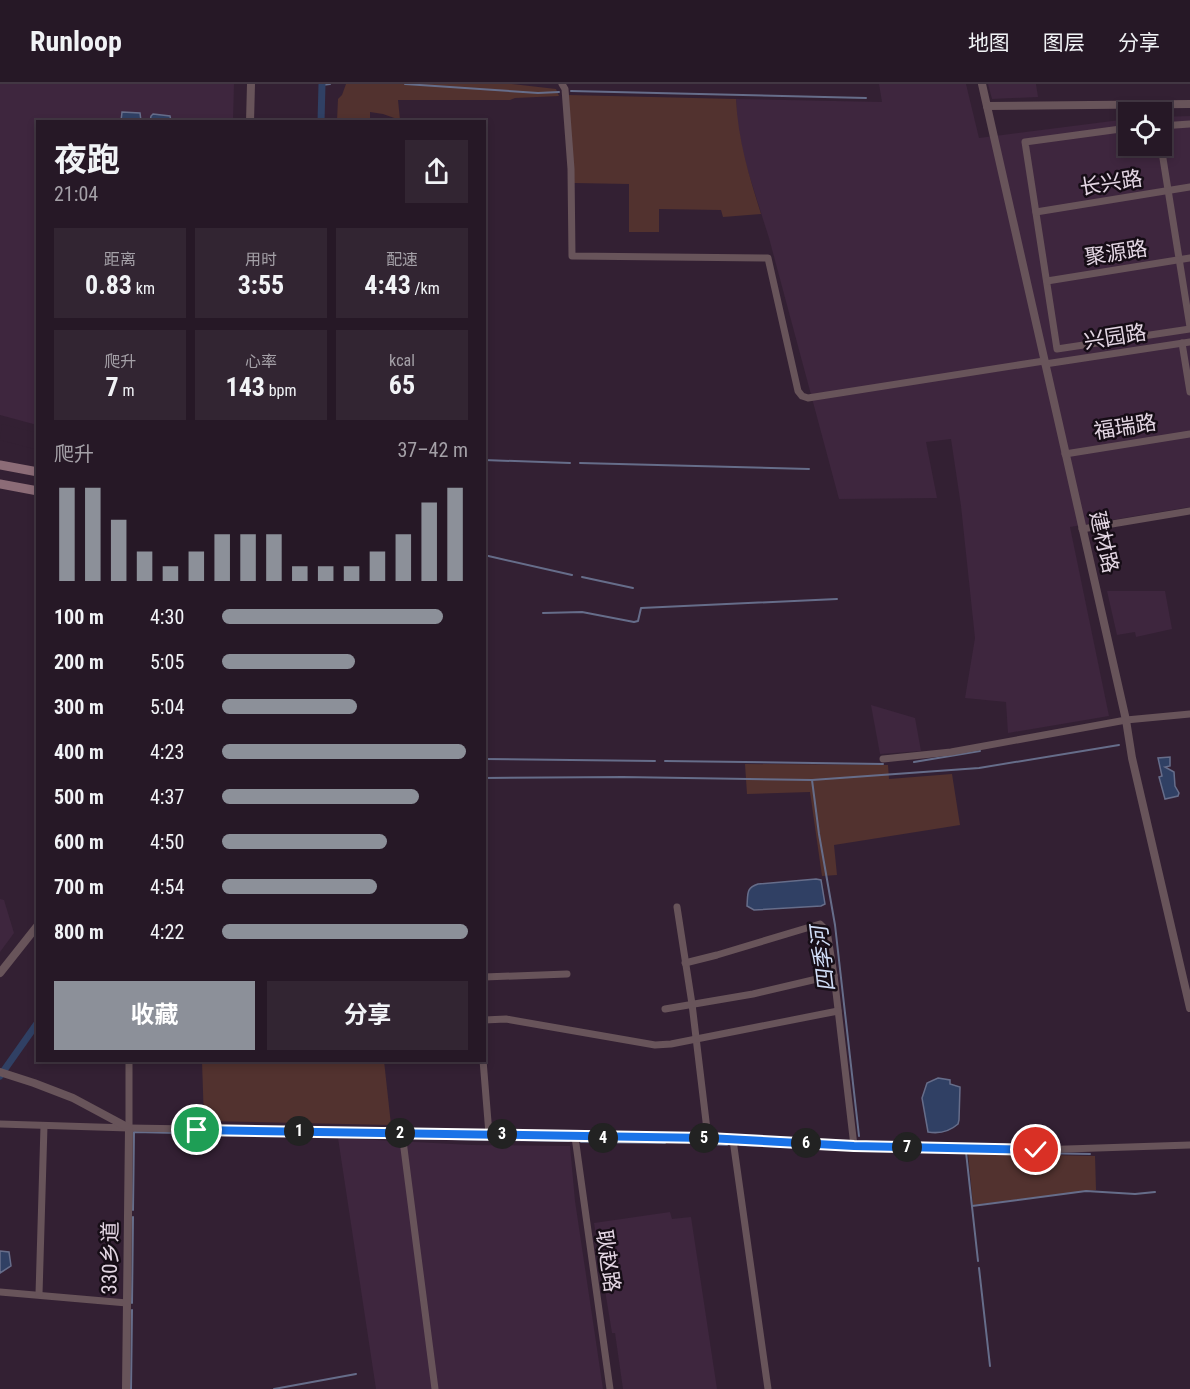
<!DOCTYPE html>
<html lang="zh">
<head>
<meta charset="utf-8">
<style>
  body { margin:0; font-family:"Roboto Condensed","Noto Sans SC",sans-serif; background:#322532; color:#f1f3f6; height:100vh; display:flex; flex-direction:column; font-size:22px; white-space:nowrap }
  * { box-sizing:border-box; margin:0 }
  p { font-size:20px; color:#a4a0a7 }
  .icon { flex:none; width:33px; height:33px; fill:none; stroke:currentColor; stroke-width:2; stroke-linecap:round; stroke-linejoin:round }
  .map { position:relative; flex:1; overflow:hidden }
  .sheet { position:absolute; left:36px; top:36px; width:450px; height:942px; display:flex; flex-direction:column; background:#261826; border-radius:0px; box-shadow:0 3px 9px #0003,0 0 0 2px #423743 }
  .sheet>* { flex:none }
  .controls { position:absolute; left:1118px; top:18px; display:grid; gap:12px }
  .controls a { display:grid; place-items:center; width:54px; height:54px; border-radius:0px; background:#261826; box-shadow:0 3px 9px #0003,0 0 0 2px #423743; font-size:30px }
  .pin { position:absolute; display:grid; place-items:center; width:51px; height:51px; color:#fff; margin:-26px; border:3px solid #fff; border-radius:50%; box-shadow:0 2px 6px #0007 }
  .km { position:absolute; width:30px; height:30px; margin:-15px; border-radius:50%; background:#222; color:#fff; font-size:16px; line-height:30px; text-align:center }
  .round { display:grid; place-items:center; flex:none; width:63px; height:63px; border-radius:0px; background:#322532 }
  .summary { display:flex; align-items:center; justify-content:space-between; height:102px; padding:0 18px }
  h1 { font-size:33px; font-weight:700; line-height:45px }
  .metrics { display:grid; grid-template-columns:repeat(3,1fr); gap:9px; height:102px; padding:6px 18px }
  .metrics div { display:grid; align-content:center; border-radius:0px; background:#322532; text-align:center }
  .metrics b { font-size:26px; font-weight:700 }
  .metrics small { font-size:16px; font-weight:400 }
  .metrics p { font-size:16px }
  .chart { height:168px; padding:12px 18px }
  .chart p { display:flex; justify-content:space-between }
  .chart svg { width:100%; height:108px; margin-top:6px; stroke:#8c9099; stroke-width:6 }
  .action { display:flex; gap:12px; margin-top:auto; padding:12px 18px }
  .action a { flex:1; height:69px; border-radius:0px; background:#8c9099; color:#fff; font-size:24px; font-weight:700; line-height:69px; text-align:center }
  .action a+a { background:#322532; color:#f1f3f6 }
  ul { padding:0 18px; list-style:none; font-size:20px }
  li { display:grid; grid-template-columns:96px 72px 1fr; align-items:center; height:45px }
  li i { height:15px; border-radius:8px; background:#8c9099 }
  header { display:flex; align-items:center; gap:36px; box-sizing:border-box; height:84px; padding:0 30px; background:#261826; border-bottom:2px solid #423743 }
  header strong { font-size:28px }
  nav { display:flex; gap:33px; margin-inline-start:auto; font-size:21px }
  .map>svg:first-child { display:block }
  .built { fill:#3e263e }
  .green { fill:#52322f }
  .water { fill:#304064; stroke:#666d8a; stroke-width:1.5 }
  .pier { fill:#332033 }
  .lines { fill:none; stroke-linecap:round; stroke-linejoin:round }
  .stream { stroke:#666d8a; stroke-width:2 }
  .canal { stroke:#304064; stroke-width:7 }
  .minor { stroke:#68545a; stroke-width:7 }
  .tertiary { stroke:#68545a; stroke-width:8 }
  .secondary { stroke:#8c6c77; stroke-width:9 }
  .route-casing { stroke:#fff; stroke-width:12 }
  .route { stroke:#1a73e8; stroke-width:8 }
  .labels { text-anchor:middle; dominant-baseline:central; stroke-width:5; stroke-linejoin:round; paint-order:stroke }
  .street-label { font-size:21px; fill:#e3d6e3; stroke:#160d16 }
  .water-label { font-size:22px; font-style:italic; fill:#d0ddf7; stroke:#160d16 }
</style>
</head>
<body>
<header>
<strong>Runloop</strong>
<nav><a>地图</a><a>图层</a><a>分享</a></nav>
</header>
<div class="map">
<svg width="1190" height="1305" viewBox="0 0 1190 1305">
  <rect width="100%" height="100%" fill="#332033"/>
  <g class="built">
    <path d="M0,0H234L233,37L38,38L37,341L0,331Z"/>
    <path d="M879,0H966L979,54L1128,35V62H1161V33L1190,32V423L1070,443L1109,632L1008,649L1006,618L965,614L975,554L961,422L951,355L926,358L937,414L839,415L769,154L744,75L737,38L736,15L882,18Z"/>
    <path d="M988,0H1036L1038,13L992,15Z"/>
    <path d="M1107,507H1165L1172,545L1136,553L1135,548L1117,551Z"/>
    <path d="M871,621L915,634L921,667L880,670Z"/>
    <path d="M0,815L4,816L14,849L0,868Z"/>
    <path d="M338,1054L472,1061L570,1062L575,1117L603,1305H376Z"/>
    <path d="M670,1128L672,1135L691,1133L717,1305H623L615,1249H612L594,1139Z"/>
  </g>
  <g class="green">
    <path d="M346,0H512L556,5L559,12L515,14L510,16H398L400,36L383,30L370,28V37H337L338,15L342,11Z"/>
    <path d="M568,11L736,15C738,56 749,92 761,130L723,133L721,126L659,125V148H629V100L574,99Z"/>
    <path d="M745,680L888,681L889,695L952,690L960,741L834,761L837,791L822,792L810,708L747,710Z"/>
    <path d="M210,976L384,977L391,1041L204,1037L202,977Z"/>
    <path d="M968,1069L1095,1072L1096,1106L973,1121Z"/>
  </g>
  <g class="water">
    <path d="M122,28L140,29L141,37H121Z"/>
    <path d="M153,30L170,32L171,37H150L151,32Z"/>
    <path d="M1170,673V682L1165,683L1174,688L1175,702L1179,709L1178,712L1165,715L1159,693L1162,692L1158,674Z"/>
    <path d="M816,795L821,796L825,820L821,822L754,826L747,822C748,809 746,804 758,800Z"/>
    <path d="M938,994L950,996V1000L960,1003L959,1036L958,1040C949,1048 940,1050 928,1048L922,1014L927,999Z"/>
    <path d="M0,1167L9,1168L11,1182L0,1189Z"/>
  </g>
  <path class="pier" d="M2,340L38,349V366L0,356Z"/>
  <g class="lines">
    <g class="stream">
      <path d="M405,0L538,9L559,8"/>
      <path d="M322,1L330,0"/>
      <path d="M571,7L866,14"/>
      <path d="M484,376L570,379"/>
      <path d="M580,379L809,385"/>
      <path d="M484,471L572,491"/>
      <path d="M582,493L633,504"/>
      <path d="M543,529L582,528L634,538L638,537L641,524L837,515"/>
      <path d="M484,675L655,677"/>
      <path d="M665,677L883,680"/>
      <path d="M914,678L980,667"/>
      <path d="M484,694L623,693L812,696L979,684L1119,661"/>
      <path d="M812,696L819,750L835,841L859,1052"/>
      <path d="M408,1054L496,1056"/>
      <path d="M508,1056L569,1057"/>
      <path d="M581,1058L665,1059"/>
      <path d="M704,1060L727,1061"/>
      <path d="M740,1061L847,1065"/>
      <path d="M966,1068L978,1177"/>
      <path d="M1038,1069L1090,1070"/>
      <path d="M972,1122L1086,1107L1135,1110L1155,1108"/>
      <path d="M133,1126L134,1048L396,1054"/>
      <path d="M979,1184L990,1282"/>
      <path d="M132,1219L133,1133"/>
      <path d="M131,1305L132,1226"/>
      <path d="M274,1305L356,1290"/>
    </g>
    <g class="canal">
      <path d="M321,38L322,0"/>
      <path d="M0,992L38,938"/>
    </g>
    <g class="minor">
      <path d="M562,0L565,5L571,85L572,172L768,174L798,307L802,312L808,314L1044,277"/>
      <path d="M1161,42L1190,40"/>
      <path d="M1128,44L1025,58L1057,265L1190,245"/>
      <path d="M1161,62L1190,243"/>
      <path d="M1036,128L1190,103"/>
      <path d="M1047,197L1190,174"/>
      <path d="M1182,259L1190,308"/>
      <path d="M1045,280L1190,258"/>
      <path d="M1065,370L1190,350"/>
      <path d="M1082,445L1190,427"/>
      <path d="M883,675L951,668L1126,636L1190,630"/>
      <path d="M677,823L692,920L708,1054"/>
      <path d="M685,879L717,871L820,840L827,847L834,891L854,1062"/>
      <path d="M484,893L567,890"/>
      <path d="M665,925L753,910L834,891"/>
      <path d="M484,936L506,935L655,961L671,960L838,927"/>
      <path d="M129,976V1044"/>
      <path d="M483,976L489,1050"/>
      <path d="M0,1040L129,1044L489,1050L575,1053L708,1054L854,1062L1036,1066L1190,1061"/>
      <path d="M402,1049L435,1305"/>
      <path d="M575,1053L610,1305"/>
      <path d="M733,1056L768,1305"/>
      <path d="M0,1208L127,1219"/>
      <path d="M39,1210L44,1042"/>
    </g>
    <g class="tertiary">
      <path d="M982,0L1126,636L1132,674L1190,924"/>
      <path d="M987,22L1190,20"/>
      <path d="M250,38L251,0"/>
      <path d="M0,889L38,841"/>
      <path d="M0,988L34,999L73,1014L129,1044L126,1305"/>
    </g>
    <g class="secondary">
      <path d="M0,381L38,388"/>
      <path d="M0,400L38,407"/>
    </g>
  </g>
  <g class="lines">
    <defs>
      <path id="route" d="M197,1046L708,1054L854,1062L1036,1066"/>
    </defs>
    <use href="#route" class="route-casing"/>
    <use href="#route" class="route"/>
  </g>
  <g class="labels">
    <g class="street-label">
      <text transform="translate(1111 99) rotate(-9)">长兴路</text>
      <text transform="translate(1116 169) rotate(-9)">聚源路</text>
      <text transform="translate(1115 253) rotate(-9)">兴园路</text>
      <text transform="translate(1125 343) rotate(-9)">福瑞路</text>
      <text transform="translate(1104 458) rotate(77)">建材路</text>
      <text transform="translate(110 1174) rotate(-89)">330乡道</text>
      <text transform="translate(608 1177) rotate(82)">耿赵路</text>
    </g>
    <g class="water-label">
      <text transform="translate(823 875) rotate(-97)">四季河</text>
    </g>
  </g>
</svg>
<div class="controls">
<a><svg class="icon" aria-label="locate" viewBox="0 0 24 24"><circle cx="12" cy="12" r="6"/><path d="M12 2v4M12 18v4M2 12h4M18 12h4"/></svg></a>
</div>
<div class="pin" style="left:197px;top:1046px;background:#1e9e55"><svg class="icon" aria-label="arrive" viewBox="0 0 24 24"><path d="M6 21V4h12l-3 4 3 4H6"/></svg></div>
<div class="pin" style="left:1036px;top:1066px;background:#d93025"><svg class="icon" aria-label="check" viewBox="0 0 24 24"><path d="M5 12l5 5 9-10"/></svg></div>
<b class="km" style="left:299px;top:1047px">1</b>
<b class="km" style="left:400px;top:1049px">2</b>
<b class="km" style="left:502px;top:1050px">3</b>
<b class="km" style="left:603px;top:1054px">4</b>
<b class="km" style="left:704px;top:1054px">5</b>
<b class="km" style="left:806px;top:1059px">6</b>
<b class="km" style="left:907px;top:1063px">7</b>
<section class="sheet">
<div class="summary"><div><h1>夜跑</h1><p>21:04</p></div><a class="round"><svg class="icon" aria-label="share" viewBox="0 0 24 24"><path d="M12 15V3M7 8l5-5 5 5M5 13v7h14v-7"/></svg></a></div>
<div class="metrics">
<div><p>距离</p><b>0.83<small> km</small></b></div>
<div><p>用时</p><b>3:55</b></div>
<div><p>配速</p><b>4:43<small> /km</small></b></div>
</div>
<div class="metrics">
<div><p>爬升</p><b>7<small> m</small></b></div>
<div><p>心率</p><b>143<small> bpm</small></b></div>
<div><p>kcal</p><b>65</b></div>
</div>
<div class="chart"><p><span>爬升</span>37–42 m</p>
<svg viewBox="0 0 160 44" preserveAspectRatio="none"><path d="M5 44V6M15 44V6M25 44V19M35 44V32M45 44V38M55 44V32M65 44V25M75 44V25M85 44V25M95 44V38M105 44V38M115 44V38M125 44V32M135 44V25M145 44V12M155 44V6"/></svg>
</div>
<ul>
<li><b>100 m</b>4:30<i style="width:90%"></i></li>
<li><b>200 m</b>5:05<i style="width:54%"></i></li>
<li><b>300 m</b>5:04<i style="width:55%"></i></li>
<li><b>400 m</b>4:23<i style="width:99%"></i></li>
<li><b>500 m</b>4:37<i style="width:80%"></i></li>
<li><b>600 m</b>4:50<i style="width:67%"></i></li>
<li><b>700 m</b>4:54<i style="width:63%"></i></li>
<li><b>800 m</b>4:22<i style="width:100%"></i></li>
</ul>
<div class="action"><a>收藏</a><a>分享</a></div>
</section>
</div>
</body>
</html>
